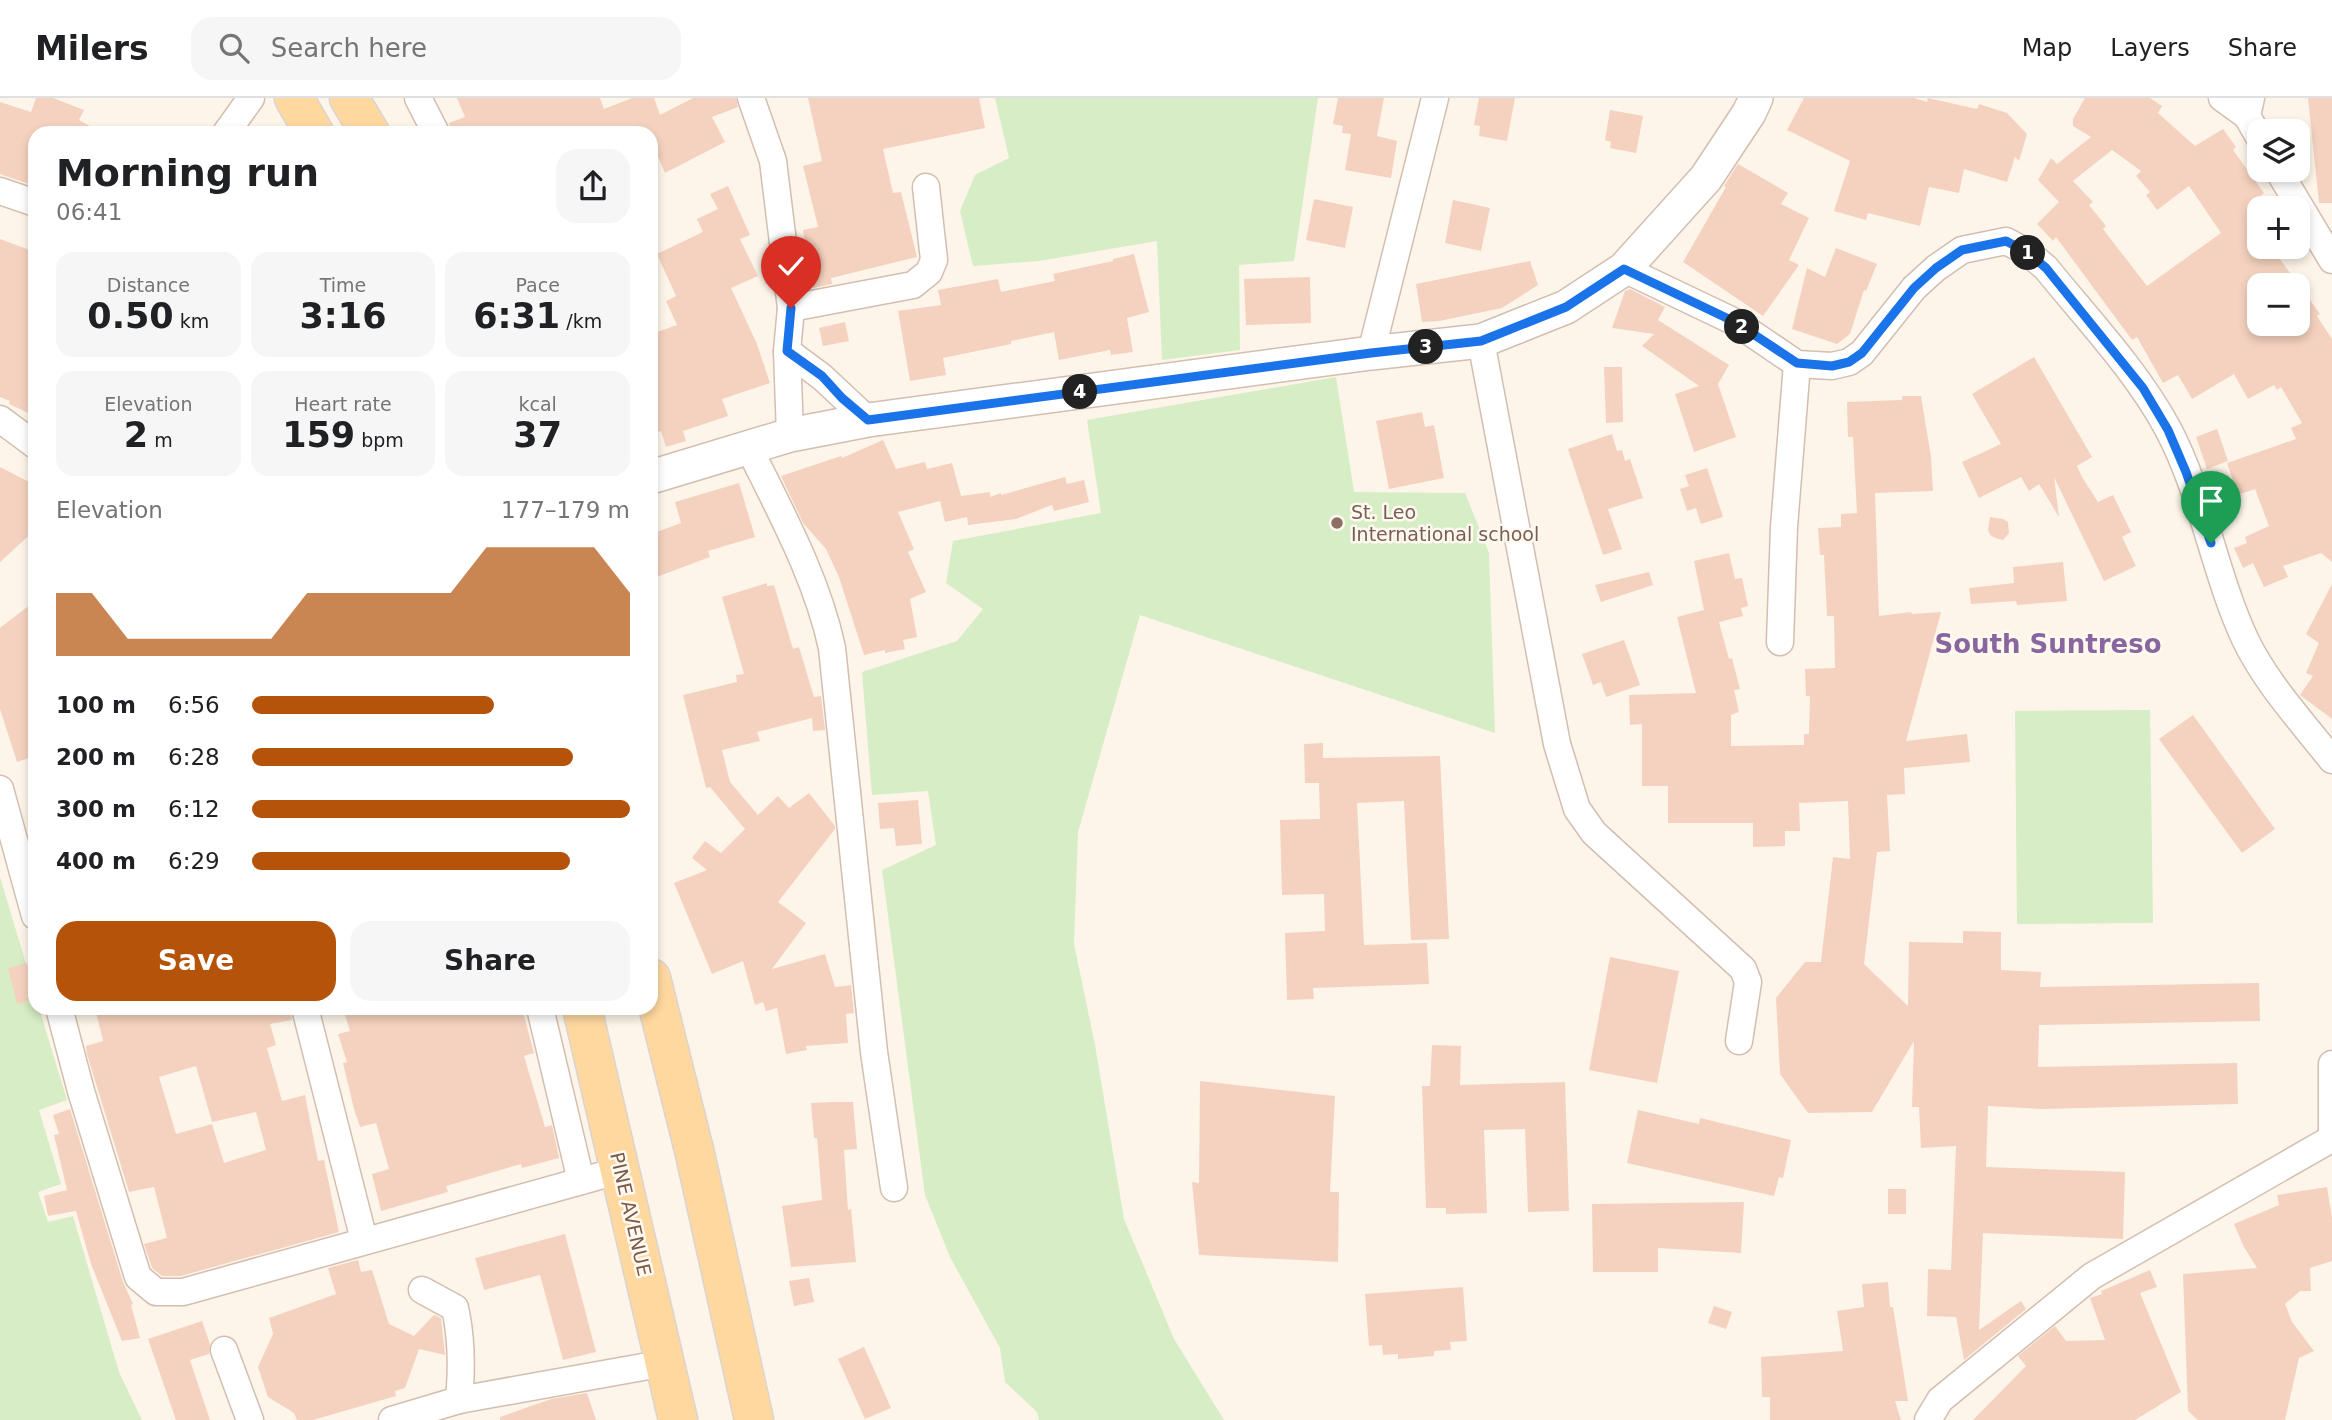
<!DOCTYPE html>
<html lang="en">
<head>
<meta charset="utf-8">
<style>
  body { margin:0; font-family:"DejaVu Sans",sans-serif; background:#f6f6f6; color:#202124; height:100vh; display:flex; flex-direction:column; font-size:26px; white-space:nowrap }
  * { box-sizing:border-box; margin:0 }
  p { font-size:23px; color:#757577 }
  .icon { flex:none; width:38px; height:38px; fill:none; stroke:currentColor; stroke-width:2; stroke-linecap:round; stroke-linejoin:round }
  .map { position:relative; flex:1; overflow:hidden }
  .side { position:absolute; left:28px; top:28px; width:630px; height:889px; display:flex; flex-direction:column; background:#fff; border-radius:21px; box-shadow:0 4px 10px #0003 }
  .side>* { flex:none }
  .controls { position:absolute; left:2247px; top:21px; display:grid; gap:14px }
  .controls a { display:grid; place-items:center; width:63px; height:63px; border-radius:14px; background:#fff; box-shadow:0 4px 10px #0003; font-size:35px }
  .pin { position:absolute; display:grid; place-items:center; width:60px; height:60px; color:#fff; margin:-72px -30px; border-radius:50% 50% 50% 0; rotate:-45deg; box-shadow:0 0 7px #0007 }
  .pin .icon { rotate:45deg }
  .km { position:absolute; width:35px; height:35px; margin:-18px; border-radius:50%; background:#222; color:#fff; font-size:19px; line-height:35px; text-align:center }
  .round { display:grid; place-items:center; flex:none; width:74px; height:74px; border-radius:21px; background:#f6f6f6 }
  .head { display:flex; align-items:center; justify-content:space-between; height:119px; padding:0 28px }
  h1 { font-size:38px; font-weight:700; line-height:52px }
  .figures { display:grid; grid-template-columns:repeat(3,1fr); gap:10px; height:119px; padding:7px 28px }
  .figures div { display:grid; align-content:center; border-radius:18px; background:#f6f6f6; text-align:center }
  .figures b { font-size:35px; font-weight:700 }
  .figures small { font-size:19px; font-weight:400 }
  .figures p { font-size:19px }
  .chart { height:196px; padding:14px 28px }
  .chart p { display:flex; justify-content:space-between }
  .chart svg { width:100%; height:126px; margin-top:7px; fill:#b45309; opacity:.7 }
  .cta { display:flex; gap:14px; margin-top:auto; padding:14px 28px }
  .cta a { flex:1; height:80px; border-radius:21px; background:#b45309; color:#fff; font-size:28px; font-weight:700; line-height:80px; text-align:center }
  .cta a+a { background:#f6f6f6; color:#202124 }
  ul { padding:0 28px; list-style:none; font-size:23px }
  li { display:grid; grid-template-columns:112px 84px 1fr; align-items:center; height:52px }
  li i { height:18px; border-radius:9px; background:#b45309 }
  header { display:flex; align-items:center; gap:42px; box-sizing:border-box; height:98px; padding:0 35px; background:#fff; border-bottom:2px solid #e0e0e0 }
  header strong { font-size:33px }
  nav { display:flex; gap:38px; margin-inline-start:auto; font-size:24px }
  .search { width:490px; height:63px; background:#f6f6f6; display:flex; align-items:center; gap:18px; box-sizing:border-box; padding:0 24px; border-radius:21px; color:#757577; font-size:26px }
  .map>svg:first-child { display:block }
  .green { fill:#d7edc5 }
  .building { fill:#f4d2bf; fill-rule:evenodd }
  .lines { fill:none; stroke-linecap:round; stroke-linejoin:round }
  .minor-casing { stroke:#d3beb0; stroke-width:29 }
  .tertiary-casing { stroke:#d3beb0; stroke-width:36 }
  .primary-casing { stroke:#dcd4d0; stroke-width:41 }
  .minor { stroke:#fff; stroke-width:26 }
  .tertiary { stroke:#fff; stroke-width:33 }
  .primary { stroke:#fed89f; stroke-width:38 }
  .route-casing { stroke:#fff; stroke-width:14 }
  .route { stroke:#1a73e8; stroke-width:9 }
  .education-dot { fill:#8d6e63; stroke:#fff9f0; stroke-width:2.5 }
  .labels { text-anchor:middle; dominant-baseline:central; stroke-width:5; stroke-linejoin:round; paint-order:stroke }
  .education-label { font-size:19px; fill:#785e54; stroke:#fff9f0; text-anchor:start }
  .street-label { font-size:19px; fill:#7a5a4a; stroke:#fff9f0 }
  .district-label { font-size:26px; font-weight:bold; fill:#89669d; stroke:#fff9f0 }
</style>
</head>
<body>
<header>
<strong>Milers</strong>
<div class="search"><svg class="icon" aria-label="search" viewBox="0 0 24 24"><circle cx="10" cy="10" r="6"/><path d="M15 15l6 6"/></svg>Search here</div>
<nav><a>Map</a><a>Layers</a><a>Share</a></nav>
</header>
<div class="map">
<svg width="2332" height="1322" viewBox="0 0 2332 1322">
  <rect width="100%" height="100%" fill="#fdf5e9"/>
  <g class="green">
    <path d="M995,0H1318L1294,163L1239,167L1240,252L1162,262L1157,143L1039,163L973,168L960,113L975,77L1009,60Z"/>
    <path d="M1336,279L1354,394L1465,395L1489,455L1495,635L1140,517L1078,734L1074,846L1095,947L1124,1121L1174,1241L1224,1322H1039L1037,1314L1005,1284L1000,1250L950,1159L925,1097L882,772L936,747L928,693L872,697L862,574L957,543L983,511L946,485L953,443L1101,415L1087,322Z"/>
    <path d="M2150,612L2153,825L2017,826L2015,613Z"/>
    <path d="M0,779L35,896V910H39L67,1002L39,1012L61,1086L38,1094L48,1124L73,1118L119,1274L142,1322H0Z"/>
  </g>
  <g class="building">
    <path d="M36,0H53L84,12L79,22L102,35H35V88L0,76V4L31,14Z"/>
    <path d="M457,0H600L604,11L632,0H654L660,17L693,0H736L738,9L712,19L725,44L665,75L651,42V35H452L449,25L465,19Z"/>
    <path d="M808,0H979L985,30L883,51L893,95L901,94L917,159L831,180L832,186L813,190L803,132L818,129L803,68L822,63Z"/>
    <path d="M1338,0H1384L1377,38L1397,43L1391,80L1345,72L1351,36L1342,35L1343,28L1333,26Z"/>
    <path d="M1479,0H1515L1507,43L1479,38L1480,28L1474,27Z"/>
    <path d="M1804,0H1914L1927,4L1928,0L1977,11L1979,6L2007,15L2027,36L2019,63L2015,59L2007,84L1964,71L1959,95L1929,89L1920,128L1868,115L1866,122L1834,113L1850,63L1787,32Z"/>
    <path d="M2085,0H2150L2162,8L2158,15L2195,48L2223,31L2236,49L2233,52L2264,95L2259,99V149H2271L2320,216L2317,218L2332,241V464L2321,455L2283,468L2288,479L2264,489L2253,465L2243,470L2234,450L2247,445L2245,439L2269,428L2255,391L2238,397L2227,365L2296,341L2291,330L2302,325L2281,289L2277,292L2274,287L2248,301L2234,276L2192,301L2178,277L2163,285L2137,239L2132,242L2056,139L2053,143L2037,126L2059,104L2038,82L2051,60L2057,66L2091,39L2073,28V21ZM2112,52L2141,73L2136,78L2150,94L2146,97L2157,112L2189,88L2221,135L2147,188L2103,131L2106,128L2089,107L2093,104L2073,83ZM2259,187H2298V226H2259Z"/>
    <path d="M2308,0H2332V105H2319Z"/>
    <path d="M1610,12L1643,18L1636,55L1610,50L1611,44L1605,42Z"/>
    <path d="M1738,66L1788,95L1781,106L1809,120L1789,162L1799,167L1763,218L1683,164L1726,89L1724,88Z"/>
    <path d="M728,88L750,137L740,141L758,178L731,190L757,246L770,285L722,301L728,318L683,333L686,343L666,349L661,333L651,337V236L677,227L666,203L676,198L657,156L703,134L697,121L718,111L710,96Z"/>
    <path d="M1314,101L1353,109L1345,150L1306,142Z"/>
    <path d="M1453,102L1490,110L1481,153L1445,145Z"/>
    <path d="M0,141L35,154V318L9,306L10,303L0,299Z"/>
    <path d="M1836,150L1877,166L1866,193L1864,192L1850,236L1837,246L1792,231L1807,170L1825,179Z"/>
    <path d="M1134,156L1149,214L1127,220L1133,254L1111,257L1110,252L1059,262L1054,234L1011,243V246L943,260L946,277L910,283L898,213L941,207L938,192L998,181L1001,194L1055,183L1053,176L1113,163V161Z"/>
    <path d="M1530,163L1538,187L1502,210L1439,223L1422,224L1416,186Z"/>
    <path d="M1310,179L1311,225L1246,227L1244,181Z"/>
    <path d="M1630,191L1665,209L1658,222L1729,267L1718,286L1736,339L1694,354L1675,296L1699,288L1642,248L1654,236L1612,230L1625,193Z"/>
    <path d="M845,224L849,243L823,248L819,230Z"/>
    <path d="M2034,259L2092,359L2077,368L2082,379L2098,404L2113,397L2131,434L2122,439L2136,468L2104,483L2054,379L2059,419L2039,386L2029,393L2021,379L1979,400L1962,364L2001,346L1972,296Z"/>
    <path d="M1604,269H1622L1623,324L1606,325Z"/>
    <path d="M1902,298H1921L1931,359L1933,393L1875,395L1879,518L1911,514L1912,516L1941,514L1906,643L1967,636L1970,664L1904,670L1905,696L1887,697L1890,753L1877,754L1864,866L1908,908L1909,844L1963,845V833L2001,834V872L2041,874L2040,889L2259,885L2260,923L2039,927L2038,969L2237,965L2238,1006L2042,1011L1988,1008L1986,1069L2125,1074L2123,1141L1983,1135L1979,1232L2021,1203L2026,1211L1964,1262L1956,1219L1927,1218L1928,1171L1951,1172L1956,1048L1921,1050L1919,1009H1912L1914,943L1872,1014L1808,1015L1780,976L1776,900L1805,864H1821L1833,759L1850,761L1848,703L1799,705L1800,733H1785V748L1753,749V725H1668V688H1642V626L1630,627L1629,597L1696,595L1677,519L1704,512L1694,463L1729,455L1735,481L1742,480L1748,508L1741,510L1743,518L1719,524L1729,561L1732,560L1740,591L1734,592L1739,614L1731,617V648L1804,647V636H1809L1810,598H1806L1805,571L1835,570L1834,518H1827L1824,457H1820L1818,430L1841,429V416L1857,415L1853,339H1848L1847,304L1902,302Z"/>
    <path d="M1422,314L1425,329L1434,327L1444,380L1389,391L1376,323Z"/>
    <path d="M2217,331L2228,363L2207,371L2196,339Z"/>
    <path d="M1612,336L1617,353L1622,352L1625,363L1630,361L1643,400L1608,411L1622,451L1603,457L1568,351Z"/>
    <path d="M883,342L896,371L925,364L927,371L952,365L961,398L990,394V399L1001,395V397L1065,379L1067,386L1084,382L1089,404L1054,413L1052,407L1016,421L968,427L967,419L945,424L940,403L898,414L914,451L908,454L926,494L910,501L917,539L903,542L905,551L885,555V552L864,557L839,479L826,451L803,425L781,378L841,358L842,360Z"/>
    <path d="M0,369L35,387V432L0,464Z"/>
    <path d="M1707,370L1723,419L1701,426L1696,410L1687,413L1680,391L1689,388L1685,377Z"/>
    <path d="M739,385L755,439L708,453L710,459L651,481V436L681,425L675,404Z"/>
    <path d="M1990,419L2003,421L2008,424L2009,435L2003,442L1995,440L1990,437L1988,432Z"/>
    <path d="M2063,464L2067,503L2017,507L2016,503L1971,506L1969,490L2014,485L2013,469Z"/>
    <path d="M1649,474L1653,487L1601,504L1595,487Z"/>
    <path d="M767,485V488L774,487L793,551L799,549L814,599L821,598L825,632L813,633L812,620L757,634L760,643L722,652L730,684L758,717L778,698L789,710L809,695L835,728V731L778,804L806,825L772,871L825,856L835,889L851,887L854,915L846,916L848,945L806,948L807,952L786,956L777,910L766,913L763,904L755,907L743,863L712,876L674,785L707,772L692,760L705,743L721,755L745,731L710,689L706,690L683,597L737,584L736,577L744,576L722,499Z"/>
    <path d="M2332,486V621L2300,597L2313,578L2306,575L2319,545L2306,536Z"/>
    <path d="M35,503V658L17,664L0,611V530Z"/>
    <path d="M1624,542L1640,587L1606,599L1601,584L1593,587L1582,556Z"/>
    <path d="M2193,617L2275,731L2242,755L2159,641Z"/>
    <path d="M1323,645V660L1440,658L1449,841L1411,842L1404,703L1357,705L1364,847L1427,845L1429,886L1313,890L1314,901L1287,902L1285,835L1325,833L1324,796L1282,797L1280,722L1320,721L1319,685H1305L1304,646Z"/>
    <path d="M918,702L922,746L896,748L894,730L880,731L878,705Z"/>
    <path d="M1610,859L1679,873L1657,985L1589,972Z"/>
    <path d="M27,865L30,879L35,878V901L17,906L8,870Z"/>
    <path d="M95,910H290L292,922L270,926L276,947L267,950L282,1003L305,997L318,1063L324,1062L339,1134L181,1178H162L152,1170L144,1146L167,1140L154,1089L129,1094L87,956L86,948L103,943ZM196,968L212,1024L256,1014L266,1052L224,1065L212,1026L176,1036L159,979Z"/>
    <path d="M343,910H522L534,955L524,958L545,1029L552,1027L559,1060L522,1070L521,1066L446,1088L448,1094L381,1113L372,1076L389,1071L376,1025L360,1029L354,1011L343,965L347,964L338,936L350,933Z"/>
    <path d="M1432,947L1461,948L1460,987L1565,984L1569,1113L1528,1114L1525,1031L1484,1032L1487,1115L1446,1116V1110H1426L1422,988H1430Z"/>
    <path d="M1200,983L1335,998L1330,1094H1339L1338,1164L1199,1157L1192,1084L1199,1085Z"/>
    <path d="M832,1004H853L857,1051L844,1052L848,1112L851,1111L856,1164L791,1169L782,1108L822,1102L817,1040H814L811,1005Z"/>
    <path d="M70,1011L123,1184L133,1206L131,1207L140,1240L122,1243L91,1166L76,1113L48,1118L44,1098L67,1092L54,1037L59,1036L53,1017Z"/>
    <path d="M1638,1012L1699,1026L1700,1020L1791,1042L1783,1080L1779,1079L1774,1098L1627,1065Z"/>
    <path d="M2327,1089L2332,1120V1163L2310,1170L2311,1193H2300L2285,1206L2292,1224L2314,1253L2299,1260L2285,1322H2198L2188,1313L2183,1176L2257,1170L2244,1149L2234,1126L2279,1107L2277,1097Z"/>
    <rect x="1888" y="1091" width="18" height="25"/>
    <path d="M1744,1104L1741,1155L1658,1150V1174H1593L1592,1106Z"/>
    <path d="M565,1136L596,1254L563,1262L540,1177L484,1192L475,1160Z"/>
    <path d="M358,1162L361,1174L372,1172L389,1226L414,1238L434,1217L441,1220L445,1257L419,1251L405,1290L395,1293L396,1298L313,1322H297L294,1315L268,1299L258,1269L273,1236L269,1220L336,1196L328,1170Z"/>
    <path d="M2150,1172L2157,1189L2140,1195L2181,1294L2135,1322H1973L2026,1268L2018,1258L2055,1228L2066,1243L2105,1242L2090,1200L2102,1196L2101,1193Z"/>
    <path d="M809,1180L814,1204L794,1208L789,1183Z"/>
    <path d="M1888,1184L1890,1209H1893L1908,1303H1895L1901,1322H1770V1299H1762L1761,1259L1843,1253L1837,1213L1864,1209L1862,1186Z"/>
    <path d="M1463,1189L1467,1243L1450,1244L1451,1252L1434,1253V1258L1398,1261V1256L1383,1257L1382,1247L1369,1248L1365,1196Z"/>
    <path d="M1714,1208L1732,1214L1726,1231L1708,1225Z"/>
    <path d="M202,1223L210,1246L209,1256L190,1262L210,1322H176L148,1241Z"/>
    <path d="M864,1249L891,1310L865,1321L838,1261Z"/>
    <path d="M587,1295L596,1322H500V1319L551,1301Z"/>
  </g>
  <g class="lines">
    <defs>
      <g id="minor">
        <path d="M418,0L436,35"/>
        <path d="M751,0L773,63L791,210L787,253L790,337"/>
        <path d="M2222,0L2247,18"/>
        <path d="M2251,0L2247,18L2259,39"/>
        <path d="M226,35L251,0"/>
        <path d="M2278,72L2332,162"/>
        <path d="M0,93L35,105"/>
        <path d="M1624,171L1735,224L1797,266L1832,268L1849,264L1862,255L1914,190L1936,170L1962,152L2006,143L2027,154L2046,170C2088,222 2136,272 2168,331C2203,397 2214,474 2245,541C2266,585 2302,624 2332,662"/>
        <path d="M791,210L913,187L929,174L934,162L926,89"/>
        <path d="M1481,243L1557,646L1577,711L1594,735L1743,871L1748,884L1739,943"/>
        <path d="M787,253L822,279L868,322"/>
        <path d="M1371,255L1435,0"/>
        <path d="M0,321L35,347"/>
        <path d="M749,350C781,415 817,480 832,550L874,954L894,1090"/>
        <path d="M1780,544L1784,429L1797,266"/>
        <path d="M0,691L35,818"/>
        <path d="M59,910L81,993L138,1179L156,1194H183L621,1072"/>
        <path d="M305,910L364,1142"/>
        <path d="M540,910L581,1083"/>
        <path d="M2332,966V1042"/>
        <path d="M422,1192L455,1210C462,1241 462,1270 459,1302"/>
        <path d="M224,1252L250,1322"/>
        <path d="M392,1322L459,1302L665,1265"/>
        <path d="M1928,1322L1940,1302L2092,1178L2331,1041"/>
      </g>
      <path id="tertiary" d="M651,379L790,337L868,322L1371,255L1481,243L1566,209L1624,171L1706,80L1749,15L1756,0"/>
      <g id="primary">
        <path d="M294,0L314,35"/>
        <path d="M349,0L370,35"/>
        <path d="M651,880L695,1056L754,1322"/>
        <path d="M582,910L678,1322"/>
      </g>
    </defs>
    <use href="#minor" class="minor-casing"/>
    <use href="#tertiary" class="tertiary-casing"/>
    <use href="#primary" class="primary-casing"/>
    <use href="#minor" class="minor"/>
    <use href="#tertiary" class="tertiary"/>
    <use href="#primary" class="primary"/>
  </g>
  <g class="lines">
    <defs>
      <path id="route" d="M791,210L787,253L822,278L842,300L868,322L1371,255L1481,243L1566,209L1624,171L1735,224L1797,265L1832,268L1849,264L1862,255L1914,190L1936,170L1962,152L2006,143L2027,154L2046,170L2143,290L2168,332L2186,374L2211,445"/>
    </defs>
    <use href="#route" class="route-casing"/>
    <use href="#route" class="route"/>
  </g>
  <circle class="education-dot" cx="1337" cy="425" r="7"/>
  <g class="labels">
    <g class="education-label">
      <text x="1351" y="414">St. Leo<tspan x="1351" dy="22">International school</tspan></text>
    </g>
    <g class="street-label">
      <text transform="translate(631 1116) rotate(77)">PINE AVENUE</text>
    </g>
    <g class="district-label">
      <text x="2048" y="546">South Suntreso</text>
    </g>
  </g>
</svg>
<div class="controls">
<a><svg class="icon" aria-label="layers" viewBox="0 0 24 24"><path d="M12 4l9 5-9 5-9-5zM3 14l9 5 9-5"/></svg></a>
<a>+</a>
<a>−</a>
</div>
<div class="pin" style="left:2211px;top:445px;background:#1e9e55"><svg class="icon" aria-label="arrive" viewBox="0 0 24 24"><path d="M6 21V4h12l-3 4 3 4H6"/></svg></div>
<div class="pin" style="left:791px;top:210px;background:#d93025"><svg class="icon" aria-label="check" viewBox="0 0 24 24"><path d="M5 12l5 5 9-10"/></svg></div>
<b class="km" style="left:2028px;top:155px">1</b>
<b class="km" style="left:1742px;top:229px">2</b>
<b class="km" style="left:1426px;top:249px">3</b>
<b class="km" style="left:1080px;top:294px">4</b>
<section class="side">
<div class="head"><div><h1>Morning run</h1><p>06:41</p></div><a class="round"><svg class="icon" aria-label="share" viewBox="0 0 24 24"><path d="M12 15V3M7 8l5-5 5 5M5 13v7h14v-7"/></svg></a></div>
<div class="figures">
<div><p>Distance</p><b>0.50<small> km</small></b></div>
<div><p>Time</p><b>3:16</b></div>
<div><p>Pace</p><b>6:31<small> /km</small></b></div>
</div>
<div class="figures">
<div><p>Elevation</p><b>2<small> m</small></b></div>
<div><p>Heart rate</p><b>159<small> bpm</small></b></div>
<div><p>kcal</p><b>37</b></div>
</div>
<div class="chart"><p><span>Elevation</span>177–179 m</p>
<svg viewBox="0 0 160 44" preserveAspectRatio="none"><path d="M0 44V22L10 22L20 38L30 38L40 38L50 38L60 38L70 22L80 22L90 22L100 22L110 22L120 6L130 6L140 6L150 6L160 22V44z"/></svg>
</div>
<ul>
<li><b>100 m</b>6:56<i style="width:64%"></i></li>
<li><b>200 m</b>6:28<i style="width:85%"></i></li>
<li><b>300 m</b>6:12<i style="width:100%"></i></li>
<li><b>400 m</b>6:29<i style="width:84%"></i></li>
</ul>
<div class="cta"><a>Save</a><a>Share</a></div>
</section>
</div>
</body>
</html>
